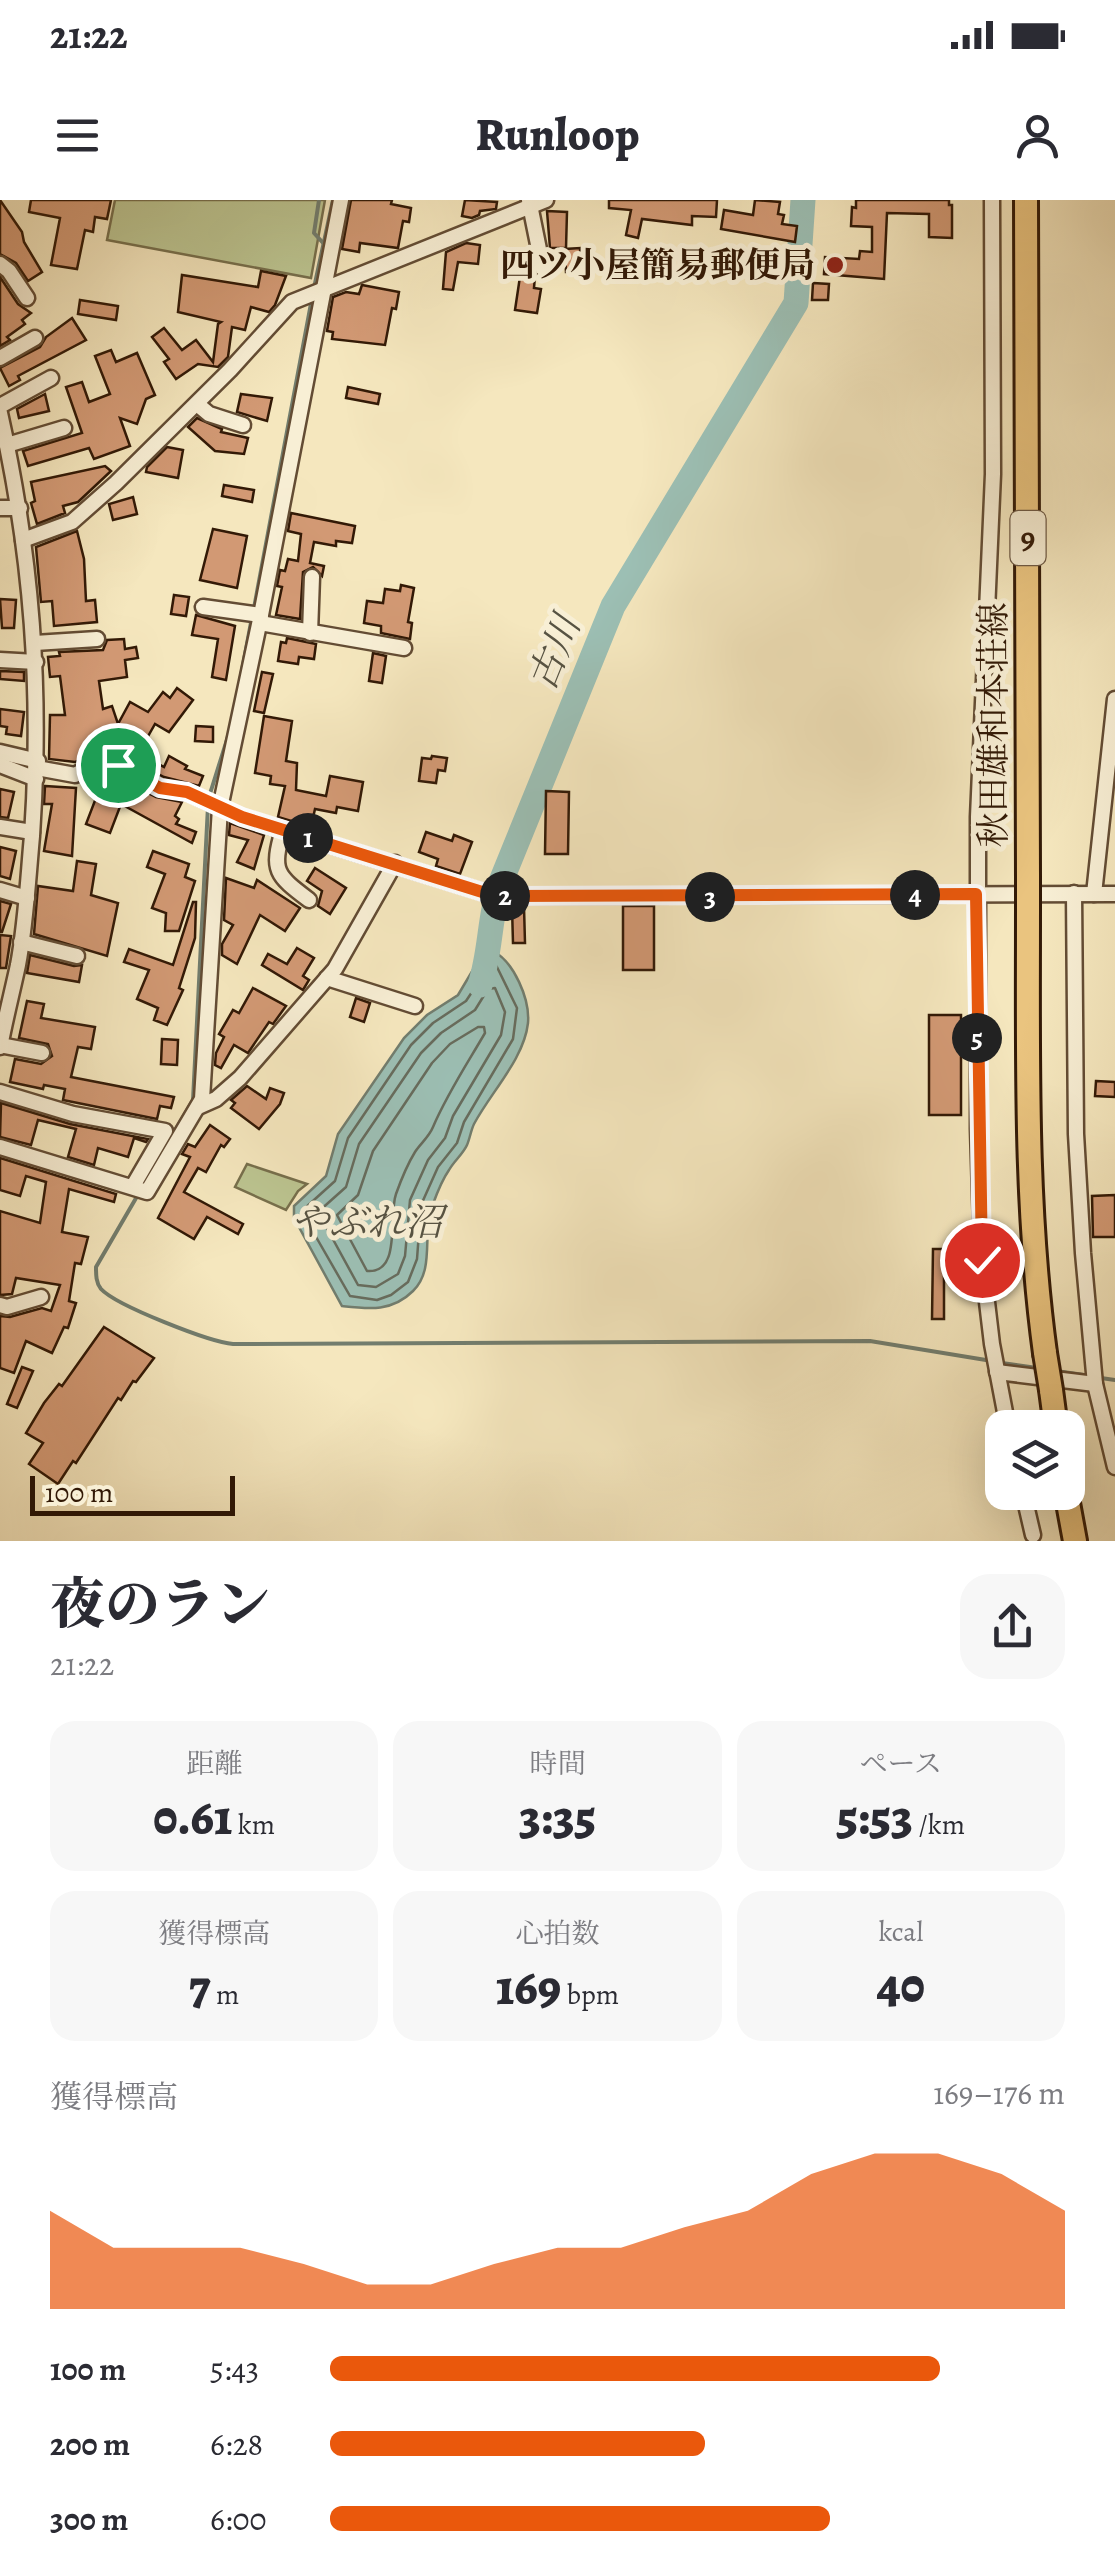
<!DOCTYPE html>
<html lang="ja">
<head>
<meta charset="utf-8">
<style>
  body { margin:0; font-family:Alegreya,"Noto Serif JP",serif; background:#f7f7f7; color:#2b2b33; height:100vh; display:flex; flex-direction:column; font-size:38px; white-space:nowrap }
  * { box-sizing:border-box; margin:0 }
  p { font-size:32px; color:#7c7c81 }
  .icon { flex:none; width:55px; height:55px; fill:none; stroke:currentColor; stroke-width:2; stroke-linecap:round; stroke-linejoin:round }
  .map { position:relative; height:1341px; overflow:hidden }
  .details { display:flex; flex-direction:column; background:#fff; flex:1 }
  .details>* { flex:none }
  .tools { position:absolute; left:985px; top:1210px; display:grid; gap:20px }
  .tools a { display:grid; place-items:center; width:100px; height:100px; border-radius:20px; background:#fff; box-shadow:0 10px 40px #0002; font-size:50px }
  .scale { position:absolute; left:30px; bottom:25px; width:205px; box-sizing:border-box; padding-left:10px; border:5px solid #321906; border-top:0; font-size:28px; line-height:35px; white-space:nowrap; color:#321906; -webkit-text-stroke:8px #f8efd5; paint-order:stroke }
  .pin { position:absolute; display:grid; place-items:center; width:85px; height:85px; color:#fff; margin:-42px; border:5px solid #fff; border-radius:50%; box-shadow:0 2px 10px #0007 }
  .km { position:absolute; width:50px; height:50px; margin:-25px; border-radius:50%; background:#222; color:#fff; font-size:28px; line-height:50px; text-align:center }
  .round { display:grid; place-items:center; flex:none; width:105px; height:105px; border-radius:30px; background:#f7f7f7 }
  .overview { display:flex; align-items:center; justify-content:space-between; height:170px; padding:0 50px }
  h1 { font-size:55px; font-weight:800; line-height:75px }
  .metrics { display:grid; grid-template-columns:repeat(3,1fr); gap:15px; height:170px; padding:10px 50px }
  .metrics div { display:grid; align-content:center; border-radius:25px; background:#f7f7f7; text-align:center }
  .metrics b { font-size:50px; font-weight:800 }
  .metrics small { font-size:28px; font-weight:400 }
  .metrics p { font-size:28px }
  .chart { height:280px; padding:20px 50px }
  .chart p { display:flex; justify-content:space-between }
  .chart svg { width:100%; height:180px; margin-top:10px; fill:#ea580c; opacity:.7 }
  ul { padding:0 50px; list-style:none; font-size:32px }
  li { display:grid; grid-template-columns:160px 120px 1fr; align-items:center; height:75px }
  li i { height:25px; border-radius:12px; background:#ea580c }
  .status { display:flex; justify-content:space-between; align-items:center; height:70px; padding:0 50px; background:#fff; direction:ltr }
  .status svg { height:28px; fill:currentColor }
  header { display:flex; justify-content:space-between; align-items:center; height:130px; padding:0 50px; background:#fff; font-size:45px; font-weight:800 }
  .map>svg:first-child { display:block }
  .green { fill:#bcc591; stroke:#776f4c; stroke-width:2.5 }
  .water { fill:#9cbfb4; stroke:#727d6e; stroke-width:2.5 }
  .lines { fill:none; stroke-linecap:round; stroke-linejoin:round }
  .shore { stroke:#676c5d; stroke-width:2.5 }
  .stream { stroke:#727d6e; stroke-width:4 }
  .river { stroke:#9cbfb4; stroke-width:25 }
  .building { fill:#d29974; stroke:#321906; stroke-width:2.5 }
  .minor-casing { stroke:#634c34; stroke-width:19 }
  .primary-casing { stroke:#321906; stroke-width:28 }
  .minor { stroke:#f8efd5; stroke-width:14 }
  .primary { stroke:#eac47f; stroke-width:22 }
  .primary-bridge-casing { stroke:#321906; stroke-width:28; stroke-linecap:butt }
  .primary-bridge { stroke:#eac47f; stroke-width:22 }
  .route-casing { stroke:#fff; stroke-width:20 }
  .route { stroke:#ea580c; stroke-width:12 }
  .poi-dot { fill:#8f2418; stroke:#f8efd5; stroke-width:4 }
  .labels { text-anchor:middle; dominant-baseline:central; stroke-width:10; stroke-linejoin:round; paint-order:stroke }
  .shield { fill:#f8efd5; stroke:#6d5944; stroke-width:2.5 }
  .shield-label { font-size:32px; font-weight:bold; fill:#321906 }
  .poi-label { font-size:35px; font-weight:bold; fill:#321906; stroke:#f8efd5; text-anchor:end }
  .street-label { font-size:35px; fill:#321906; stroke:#f8efd5 }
  .water-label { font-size:38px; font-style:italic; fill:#575343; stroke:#f8efd5 }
</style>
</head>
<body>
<div class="status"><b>21:22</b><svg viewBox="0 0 49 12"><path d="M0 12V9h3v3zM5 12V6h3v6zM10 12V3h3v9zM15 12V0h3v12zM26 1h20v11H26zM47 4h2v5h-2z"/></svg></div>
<header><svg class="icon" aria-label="menu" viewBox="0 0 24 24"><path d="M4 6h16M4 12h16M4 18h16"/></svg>Runloop<svg class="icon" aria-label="person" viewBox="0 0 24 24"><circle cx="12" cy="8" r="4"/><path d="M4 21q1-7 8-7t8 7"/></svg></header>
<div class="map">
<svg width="1115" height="1341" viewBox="0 0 1115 1341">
  <rect width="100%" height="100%" fill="#f5e7be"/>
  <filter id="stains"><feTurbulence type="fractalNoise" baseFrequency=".002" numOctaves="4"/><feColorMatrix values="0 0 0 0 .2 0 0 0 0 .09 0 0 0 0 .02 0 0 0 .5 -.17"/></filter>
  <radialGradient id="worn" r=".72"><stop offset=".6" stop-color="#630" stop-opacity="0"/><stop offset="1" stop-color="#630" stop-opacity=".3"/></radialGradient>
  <g class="green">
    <path d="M115,0H325L311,78L107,40Z"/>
    <path d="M247,964L307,984L298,991L286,1010L235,987Z"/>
  </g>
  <path class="water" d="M493,751C514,762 530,799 528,823C524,859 491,892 474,924C471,930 470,938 467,945C463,954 454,961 449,970C442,980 437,993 433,1004C421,1031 436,1069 413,1091C392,1112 369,1109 342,1106L294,1018V1006L326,976L338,934L404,838L427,815L458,795L474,768Z"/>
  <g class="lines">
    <g class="shore">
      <path d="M490,765H496L517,808L513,839L464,922L457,943L438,967L421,1005L417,1059L408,1082L391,1095L377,1100L350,1096L304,1016V1009L335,981L348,938L411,845L433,823L466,801Z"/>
      <path d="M495,788L505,812L501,835L453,916L445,938L428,960L410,1000L405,1056L398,1074L376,1087L358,1085L318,1012L346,987L359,944L421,853L441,833L475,810L488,789Z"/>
      <path d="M478,827H484L485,833C467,864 447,894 433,927C429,937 420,944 415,952C407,965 401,980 396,994C388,1016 402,1074 367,1071L337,1015L358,995L373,951L432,863L450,844Z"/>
    </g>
    <g class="stream">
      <path d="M319,0L314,33L324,44"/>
      <path d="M314,88L333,0"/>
      <path d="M254,408L312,98"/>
      <path d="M240,481L252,417"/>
      <path d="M209,597L230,530"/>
      <path d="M208,606L193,900L96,1067C96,1075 96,1083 101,1089C117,1106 210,1142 233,1144L870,1141L992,1161"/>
      <path d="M1002,1163L1037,1168"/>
      <path d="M1056,1171L1091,1176"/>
      <path d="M1101,1178L1115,1180"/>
    </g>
    <path class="river" d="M480,785C491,752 489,717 500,684L613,406L796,103L803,0"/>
  </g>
  <g class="building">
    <path d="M0,0L22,32L24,42L42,72L28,81L16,63L0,54Z"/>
    <path d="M31,0H111L107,19L95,17L93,32L85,30L77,69L51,65L60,18L29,12Z"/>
    <path d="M351,0H392L391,4L411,8L409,22L403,21L398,48L360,43L359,52L342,49Z"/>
    <path d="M465,0L497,2L496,9L480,11L479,15L472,18L462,16Z"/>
    <path d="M609,0H717L716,17L692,16V25L642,19L638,38L626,35L631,10L609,8Z"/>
    <path d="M755,0L780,2L778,14L784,15L782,24L797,26L795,42L721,29L724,10L753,15Z"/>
    <path d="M856,0H949V5H952V38L929,37V14L887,13L884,79L824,74L825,57L859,59L860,51L872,52V27L851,26L852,7L856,8Z"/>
    <path d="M547,11L567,12L566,48H550Z"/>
    <path d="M466,43L480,45L478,64L458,62L453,90L443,89L446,52Z"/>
    <path d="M580,48L581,71L566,72L565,49Z"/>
    <path d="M524,50L528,51L535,76L534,88L541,89L537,113L515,110Z"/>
    <path d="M261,71L286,76L275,105L269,112L251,107L245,130L232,127L228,157L218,167L198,164L176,179L164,162L169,159L152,137L164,128L182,150L196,140L213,162L218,124L221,122L178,112L182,75L258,87Z"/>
    <path d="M0,77L18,104L31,113L22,120L25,124L7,137L10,140L0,146Z"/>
    <path d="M813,83L829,84L828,100H812Z"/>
    <path d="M362,85L399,92L396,109L392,108L385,145L332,139L333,132L327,131L333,97L346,92L359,94Z"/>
    <path d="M80,100L118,106L116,120L78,114Z"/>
    <path d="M72,118L86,140L18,176L20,180L9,186L0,168L40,147L46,137Z"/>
    <path d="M111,150L116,162L137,153L155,195L146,199L137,224L120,218L130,246L94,259L89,248L28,266L23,251L82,233L66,187L82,182L89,202L110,194L95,156Z"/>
    <path d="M348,187L380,194L378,204L346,198Z"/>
    <path d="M45,194L49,211L19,218L17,209Z"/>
    <path d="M241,194L272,198L267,221L237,212Z"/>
    <path d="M197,218L222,229L221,232L248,238L244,254L215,251L188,227Z"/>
    <path d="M167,247L183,250L178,278L146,272L147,267Z"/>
    <path d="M105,266L111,271L78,302L63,306L65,313L37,324L31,303L35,301L31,282Z"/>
    <path d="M224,285L254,290L252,302L222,296Z"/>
    <path d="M133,297L137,314L113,320L109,304Z"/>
    <path d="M291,313L355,326L352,343L336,341V346L314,342L310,363L324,366L322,376L313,367L303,372L300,419L276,415L282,387L277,386L280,370L285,371L288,359L298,361L301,334L288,331Z"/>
    <path d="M213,329L247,336L237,388L200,380Z"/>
    <path d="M77,331L84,359L86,401L95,400L97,422L54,426L52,401L41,402L36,347Z"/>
    <path d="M401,385L414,388L408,422L412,423L410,439L381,433V426L364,423L367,401L383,403L385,389L400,391Z"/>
    <path d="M174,395L189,397L186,416L171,414Z"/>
    <path d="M0,399L16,400L14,428H2Z"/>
    <path d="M196,415L235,426L226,480L212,477L218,439L192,435Z"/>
    <path d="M287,438L316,444L314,459L299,457L298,464L278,461L281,442L286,443Z"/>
    <path d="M124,439L125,449L136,447L138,458L125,460L127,477L99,481L103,509L112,506L118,524L130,502L148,512L163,492L170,498L177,488L193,500L169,532L155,524L142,547L145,549L142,555L164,567L169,556L187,566L185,569L203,576L199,586L164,577L119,554H91L75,562L49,559L50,515H65L60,476L50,477L48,457L60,456L59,452L103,450L107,440Z"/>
    <path d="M373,453L386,456L382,483L369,481Z"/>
    <path d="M0,471L24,472V481L0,479Z"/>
    <path d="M262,472L273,474L264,513L254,511Z"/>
    <path d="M0,509L24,512L21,536L6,534L7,527L0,526Z"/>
    <path d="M264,516L292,521L286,561L297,563L296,590L326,596L330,576L363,582L358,611L337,607L336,613L315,609L311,627L278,617L285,586L270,584L271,576L255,573Z"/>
    <path d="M196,526L213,527V542L195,541Z"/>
    <path d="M432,556L447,558L445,571L438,570L436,583L419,581L422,558L431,559Z"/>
    <path d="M98,576H115L156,597L182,602L175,616L179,619L176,624L196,632L192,643L121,604L110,633L86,624L101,585L96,583Z"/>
    <path d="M45,586L76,588L72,656L44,651L52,604H44Z"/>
    <path d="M0,589L14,592L8,618L0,617Z"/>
    <path d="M546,591L569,592L568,654H545Z"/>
    <path d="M230,623L264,635L254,669L237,662L248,640L229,635Z"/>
    <path d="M426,632L452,641L454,635L472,642L460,674L436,666L438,659L419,652Z"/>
    <path d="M0,647L16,651L10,679L0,676Z"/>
    <path d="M153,651L189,664L185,677L195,681L179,731H165L166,713L152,708L165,674L147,667Z"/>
    <path d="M77,661L96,664L91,695L118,703L107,756L34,734L38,686L73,691Z"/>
    <path d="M315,668L346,688L330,714L318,706L322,691L307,681Z"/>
    <path d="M226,678L254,688L257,680L300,708L285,731L260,715L237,764L222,755V744L233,725L224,720Z"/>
    <path d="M0,701L11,704L2,732H0Z"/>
    <path d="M193,702H196L195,738L179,788L183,790L167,825L154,820L158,808L137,799L149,770L124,762L129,749L173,765Z"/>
    <rect x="623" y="706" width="31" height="64"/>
    <path d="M512,707H524L525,743H513Z"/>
    <path d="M0,735L11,736L6,768H0Z"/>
    <path d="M297,748L314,758L303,776L309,780L303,790L262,765L268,754L287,764Z"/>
    <path d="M30,755L74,766L82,765L79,782L27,773Z"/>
    <path d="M253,788L286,806L273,824L269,822L248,853L234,845L221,868L215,865L216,853L224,837L219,834L233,810L239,813Z"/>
    <path d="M356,798L370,803L364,822L350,817Z"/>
    <path d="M27,801L44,804L41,818L95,827L91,849L78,847L71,877L174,897L171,908L160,906L157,919L63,900L65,889L44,885L43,889L10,882L15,859L41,864L52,856L48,844L19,838Z"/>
    <rect x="929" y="815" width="32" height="100"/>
    <path d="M162,839L178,840L177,865L161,864Z"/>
    <path d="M1096,881L1115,882V897L1095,896Z"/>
    <path d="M247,886L266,899L270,888L284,893L280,904L259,929L231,908L235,903L231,900Z"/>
    <path d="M1,903L70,924L148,939L146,942L134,938L128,957L98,948L94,965L68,957L76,929L38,920L31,945L0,937Z"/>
    <path d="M210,925L230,939L224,947L221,945L206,972L198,968L184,992L243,1024L238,1034L207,1017L194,1039L158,1018L190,957L182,954L188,944L195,947Z"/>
    <path d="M0,958L116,994L114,1002L69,989L62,1032L88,1037L81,1064L75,1063L69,1101L76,1103L68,1128L64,1127L52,1153L26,1141L14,1173L0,1168V1116L10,1117L42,1108L51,1111L60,1085L16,1078L12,1094L0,1095V1011L40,1023L46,982L26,976L20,996L0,990Z"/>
    <path d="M1115,995V1037H1093L1092,996Z"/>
    <path d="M933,1049H944V1119H932Z"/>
    <path d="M104,1127L154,1158L136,1182L133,1181L121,1200L118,1198L76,1263L73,1261L58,1284L29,1264L43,1243L26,1233L44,1203L59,1184L62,1186Z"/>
    <path d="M22,1167L33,1171L17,1208L7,1204Z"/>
  </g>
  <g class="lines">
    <defs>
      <g id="minor">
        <path d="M529,0L543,69"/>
        <path d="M992,0L993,274L978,617V929L982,1060L992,1144L1008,1228"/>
        <path d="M0,64L9,71L27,98"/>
        <path d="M0,158L35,138"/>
        <path d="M197,204L209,214L243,225"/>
        <path d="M0,206L51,178"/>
        <path d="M0,213C32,356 42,490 32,636C28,679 26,723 18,765C12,793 5,820 0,847"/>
        <path d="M7,245L64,228"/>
        <path d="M0,308H20"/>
        <path d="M23,340L72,322L116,283L230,170L292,102L546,0"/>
        <path d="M203,407L261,415"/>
        <path d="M260,423L404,448"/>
        <path d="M310,433L312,377"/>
        <path d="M35,443L97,439"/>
        <path d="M0,460L36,462"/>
        <path d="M0,552L38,561"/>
        <path d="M0,565L36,579"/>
        <path d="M37,568L75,575L92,565H118L160,587L187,592L241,617L495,696L1115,694"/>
        <path d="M0,627L32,632"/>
        <path d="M283,630C271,671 276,675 309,700"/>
        <path d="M0,690L27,698"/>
        <path d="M1074,693L1076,934L1083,1053L1095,1184L1115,1267"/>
        <path d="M1094,694L1115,499"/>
        <path d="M21,742L77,756"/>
        <path d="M327,778L415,806"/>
        <path d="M0,845L42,853"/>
        <path d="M0,892L73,914L165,931L133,986"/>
        <path d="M198,907L216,899L240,878L335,769L395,663"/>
        <path d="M0,947L147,992L202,899L220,608L261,415L341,0"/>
        <path d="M0,1105L7,1107L41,1097"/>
        <path d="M997,1172L1095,1184"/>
        <path d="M1023,1292L1033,1335"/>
      </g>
      <g id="primary">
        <path d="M1026,0L1028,676"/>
        <path d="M1028,711C1028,859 1025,1006 1045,1153"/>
        <path d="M1051,1190L1056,1228"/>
        <path d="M1066,1292L1075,1341"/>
      </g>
    </defs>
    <use href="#minor" class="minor-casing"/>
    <use href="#primary" class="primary-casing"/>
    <use href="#minor" class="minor"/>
    <use href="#primary" class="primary"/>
    <defs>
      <g id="primary-bridge">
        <path d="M1028,711V676"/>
        <path d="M1045,1153L1051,1190"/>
      </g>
    </defs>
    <use href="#primary-bridge" class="primary-bridge-casing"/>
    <use href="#primary-bridge" class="primary-bridge"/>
  </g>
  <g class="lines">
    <defs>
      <path id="route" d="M118,565L160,588L187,592L242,617L495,696L976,694L982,1060"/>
    </defs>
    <use href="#route" class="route-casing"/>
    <use href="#route" class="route"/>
  </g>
  <circle class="poi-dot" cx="835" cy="65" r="10"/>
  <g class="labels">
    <rect class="shield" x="1010.5" y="311" width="35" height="54" rx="8"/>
    <g class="shield-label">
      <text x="1028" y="338">9</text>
    </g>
    <g class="poi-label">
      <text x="815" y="65">四ツ小屋簡易郵便局</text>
    </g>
    <g class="street-label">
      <text transform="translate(993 525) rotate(-90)">秋田雄和本荘線</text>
    </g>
    <g class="water-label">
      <text transform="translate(554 453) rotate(-68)">古川</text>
      <text x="367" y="1022">やぶれ沼</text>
    </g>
  </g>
  <rect width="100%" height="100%" filter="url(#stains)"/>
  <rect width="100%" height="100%" fill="url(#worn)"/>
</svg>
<div class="tools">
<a><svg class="icon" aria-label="layers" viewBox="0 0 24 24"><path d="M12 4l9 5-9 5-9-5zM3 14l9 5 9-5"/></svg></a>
</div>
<div class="scale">100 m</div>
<div class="pin" style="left:118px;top:565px;background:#1e9e55"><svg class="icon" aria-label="arrive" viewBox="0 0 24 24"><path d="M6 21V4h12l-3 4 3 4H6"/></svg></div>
<div class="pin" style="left:982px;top:1060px;background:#d93025"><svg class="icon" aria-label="check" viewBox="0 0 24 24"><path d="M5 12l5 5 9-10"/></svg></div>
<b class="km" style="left:308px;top:638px">1</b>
<b class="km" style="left:505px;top:696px">2</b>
<b class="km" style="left:710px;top:697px">3</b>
<b class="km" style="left:915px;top:695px">4</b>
<b class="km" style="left:977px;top:838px">5</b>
</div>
<section class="details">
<div class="overview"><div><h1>夜のラン</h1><p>21:22</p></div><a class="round"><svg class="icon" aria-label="share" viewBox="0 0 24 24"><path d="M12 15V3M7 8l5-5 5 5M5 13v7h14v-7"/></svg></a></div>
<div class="metrics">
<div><p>距離</p><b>0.61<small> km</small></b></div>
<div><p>時間</p><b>3:35</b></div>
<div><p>ペース</p><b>5:53<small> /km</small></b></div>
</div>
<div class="metrics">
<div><p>獲得標高</p><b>7<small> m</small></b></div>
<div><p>心拍数</p><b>169<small> bpm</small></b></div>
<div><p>kcal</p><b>40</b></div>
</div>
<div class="chart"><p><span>獲得標高</span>169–176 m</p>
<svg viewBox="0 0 160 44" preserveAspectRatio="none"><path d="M0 44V20L10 29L20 29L30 29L40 33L50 38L60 38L70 33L80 29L90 29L100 24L110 20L120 11L130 6L140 6L150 11L160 20V44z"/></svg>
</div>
<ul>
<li><b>100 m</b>5:43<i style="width:83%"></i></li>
<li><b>200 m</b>6:28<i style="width:51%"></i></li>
<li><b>300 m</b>6:00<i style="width:68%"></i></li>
</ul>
</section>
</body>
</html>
